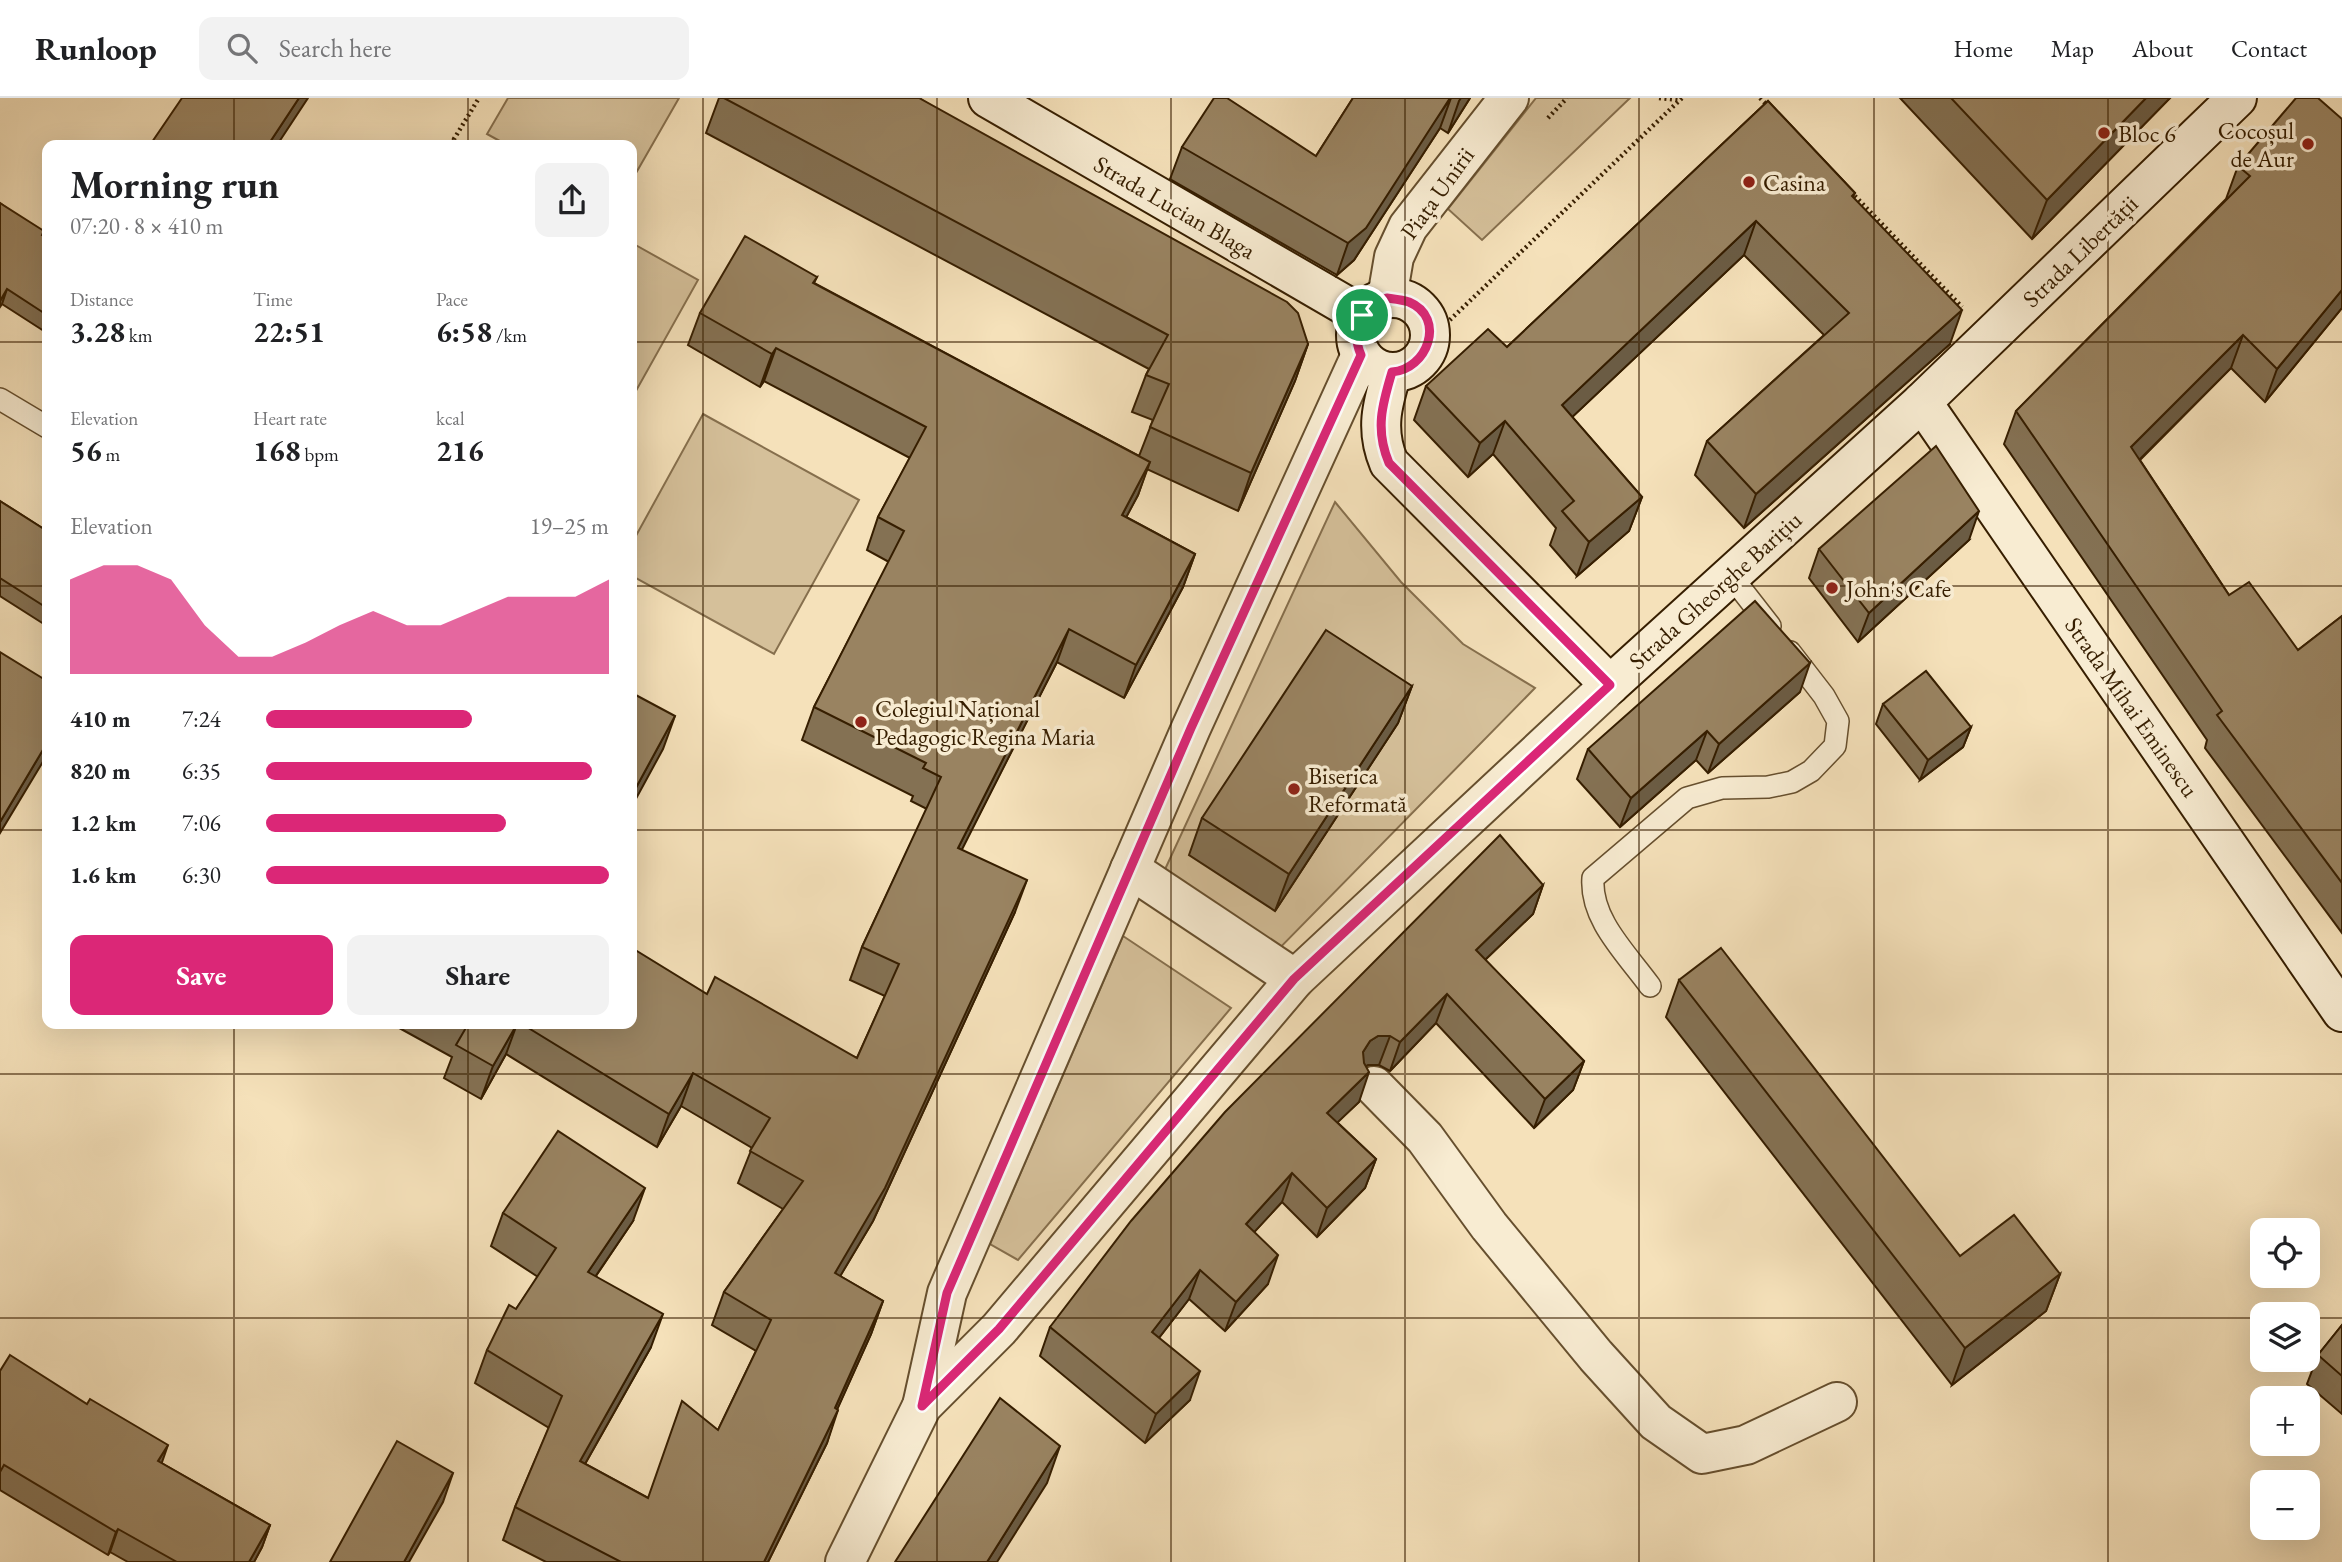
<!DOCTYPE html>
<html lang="en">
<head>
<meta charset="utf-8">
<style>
  body { margin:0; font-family:"EB Garamond",serif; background:#f2f2f2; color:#202124; height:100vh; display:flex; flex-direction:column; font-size:26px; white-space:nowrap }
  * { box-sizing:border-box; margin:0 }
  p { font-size:23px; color:#757577 }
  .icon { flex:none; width:38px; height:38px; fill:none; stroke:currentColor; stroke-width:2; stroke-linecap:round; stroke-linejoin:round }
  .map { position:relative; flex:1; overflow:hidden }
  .panel { position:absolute; left:42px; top:42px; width:595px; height:889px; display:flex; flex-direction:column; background:#fff; border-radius:14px; box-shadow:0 7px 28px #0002 }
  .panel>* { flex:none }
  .buttons { position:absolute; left:2250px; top:1120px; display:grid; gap:14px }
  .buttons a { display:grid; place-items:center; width:70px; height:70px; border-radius:14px; background:#fff; box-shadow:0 7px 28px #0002; font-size:35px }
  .pin { position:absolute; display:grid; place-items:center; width:60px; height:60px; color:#fff; margin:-30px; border:4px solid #fff; border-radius:50%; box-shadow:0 2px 7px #0007 }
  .round { display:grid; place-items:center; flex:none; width:74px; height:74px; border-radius:14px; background:#f2f2f2 }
  .summary { display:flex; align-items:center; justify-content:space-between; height:119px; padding:0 28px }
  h1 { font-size:38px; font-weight:700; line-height:52px }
  .stats { display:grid; grid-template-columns:repeat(3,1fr); gap:10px; height:119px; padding:7px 28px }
  .stats div { display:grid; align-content:center }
  .stats b { font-size:30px; font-weight:700 }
  .stats small { font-size:19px; font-weight:400 }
  .stats p { font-size:19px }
  .chart { height:196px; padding:14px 28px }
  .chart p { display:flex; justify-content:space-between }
  .chart svg { width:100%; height:126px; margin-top:7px; fill:#db2777; opacity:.7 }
  .action { display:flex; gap:14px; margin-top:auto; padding:14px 28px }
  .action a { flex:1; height:80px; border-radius:14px; background:#db2777; color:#fff; font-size:28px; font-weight:700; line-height:80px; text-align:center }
  .action a+a { background:#f2f2f2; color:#202124 }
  ul { padding:0 28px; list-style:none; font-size:23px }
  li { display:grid; grid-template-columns:112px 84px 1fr; align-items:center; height:52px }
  li i { height:18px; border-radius:9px; background:#db2777 }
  header { display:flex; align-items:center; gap:42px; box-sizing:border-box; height:98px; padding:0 35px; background:#fff; border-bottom:2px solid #e0e0e0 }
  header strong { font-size:33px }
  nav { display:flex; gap:38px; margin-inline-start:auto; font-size:24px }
  .search { width:490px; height:63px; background:#f2f2f2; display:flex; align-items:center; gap:18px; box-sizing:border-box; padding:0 24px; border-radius:14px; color:#757577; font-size:26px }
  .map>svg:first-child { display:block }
  .green { fill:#d5c09a; stroke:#866f4d; stroke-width:2 }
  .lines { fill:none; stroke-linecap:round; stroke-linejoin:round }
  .lane-casing { stroke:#664f2e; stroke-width:24 }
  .street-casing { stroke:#664f2e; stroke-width:42 }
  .secondary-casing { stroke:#361e00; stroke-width:42 }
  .path { stroke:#361e00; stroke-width:4.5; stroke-dasharray:2 3.5; stroke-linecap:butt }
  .lane { stroke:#f8ecd2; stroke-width:21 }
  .street { stroke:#f8ecd2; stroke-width:38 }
  .secondary { stroke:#f8ecd2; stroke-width:38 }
  .wall { fill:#847153; stroke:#361e00; stroke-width:2 }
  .shaded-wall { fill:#6b5c44; stroke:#361e00; stroke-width:2 }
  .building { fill:#998361; stroke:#361e00; stroke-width:2 }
  .route-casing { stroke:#fff; stroke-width:14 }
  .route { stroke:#db2777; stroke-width:9 }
  .grid { fill:none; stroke:#361e00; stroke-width:2; stroke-opacity:0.55 }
  .poi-dot { fill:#8f2418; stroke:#f8ecd2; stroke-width:2.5 }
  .labels { text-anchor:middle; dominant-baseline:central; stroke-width:7; stroke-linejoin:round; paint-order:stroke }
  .poi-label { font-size:24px; fill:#361e00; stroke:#f8ecd2; text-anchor:start }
  .street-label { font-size:24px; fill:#361e00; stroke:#f8ecd2 }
</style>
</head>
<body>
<header>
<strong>Runloop</strong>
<div class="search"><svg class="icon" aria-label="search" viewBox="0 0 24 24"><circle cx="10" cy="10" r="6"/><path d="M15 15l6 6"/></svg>Search here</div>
<nav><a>Home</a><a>Map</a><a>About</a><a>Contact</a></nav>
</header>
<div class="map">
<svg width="2342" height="1464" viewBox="0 0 2342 1464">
  <rect width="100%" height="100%" fill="#f5e1ba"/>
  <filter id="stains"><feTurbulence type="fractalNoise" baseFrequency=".00286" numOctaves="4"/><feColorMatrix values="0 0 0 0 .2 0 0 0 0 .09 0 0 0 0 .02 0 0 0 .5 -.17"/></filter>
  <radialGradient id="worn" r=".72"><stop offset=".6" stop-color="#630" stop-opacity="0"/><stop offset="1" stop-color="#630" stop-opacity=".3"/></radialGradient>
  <g class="green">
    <path d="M508,0H679L632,82V47H507L487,36Z"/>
    <path d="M1536,0H1630L1482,142L1448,111Z"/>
    <path d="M632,145L698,182L632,300Z"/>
    <path d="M703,316L859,402L774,556L632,478V445Z"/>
    <path d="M1335,404L1401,484L1463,546L1535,590L1260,870L1155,793Z"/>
    <path d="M1123,838L1231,910L1018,1162L990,1146Z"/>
  </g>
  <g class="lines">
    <defs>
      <g id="lane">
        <path d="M0,301L47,329"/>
        <path d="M1731,478L1770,528"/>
        <path d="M1650,888C1626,855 1590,821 1593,780L1687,700L1722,690L1768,689L1792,684L1811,673L1835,648L1838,623L1824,598L1790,554"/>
      </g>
      <g id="street">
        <path d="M1387,200L1394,159L1408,129L1509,0"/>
        <path d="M1130,771L1295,881"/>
        <path d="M1374,988L1425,1040L1489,1128L1596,1258L1656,1324L1702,1356L1746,1347L1837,1304"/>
        <path d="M922,1308L947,1195L1191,630L1361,257"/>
        <path d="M845,1464L922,1308L999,1231L1295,881L1610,587"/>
      </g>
      <g id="secondary">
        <path d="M988,0L1362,217"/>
        <circle cx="1393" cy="237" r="37"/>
        <path d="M1392,274C1382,307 1375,332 1389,365L1610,587L1922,304L2237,0"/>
        <path d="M1922,304L2342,914"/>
      </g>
    </defs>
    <use href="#lane" class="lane-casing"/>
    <use href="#street" class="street-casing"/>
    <use href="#secondary" class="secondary-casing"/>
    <g class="path">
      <path d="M1659,0L1679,2"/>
      <path d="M1760,0L1767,7"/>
      <path d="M1548,20L1567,0"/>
      <path d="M455,47L454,41L479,0"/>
      <path d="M1851,94L1962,209"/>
      <path d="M1430,241L1682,0"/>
    </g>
    <use href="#lane" class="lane"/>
    <use href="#street" class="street"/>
    <use href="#secondary" class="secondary"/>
  </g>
  <g class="wall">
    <path d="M719,0H919L1308,246L1295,283L1238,413L1147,371L1138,397L1126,419L1195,456L1183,489L1124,600L1057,564L961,752L1015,814L873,1123L840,1178L883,1203L871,1236L837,1311L827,1345L768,1464H546L503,1442L515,1409L549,1330L475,1285L487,1252L516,1211L538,1179L491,1148L503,1115L633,1123L596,1178L651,1249L585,1366L648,1400L718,1332L756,1253L712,1227L724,1194L783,1111L738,1085L752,1050L681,1008L657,1049L506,956L481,1001L444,980L452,959L392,926H632L707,896L857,960L885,898L850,882L862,849L927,711L911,703L913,698L802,642L814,609L889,464L867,452L878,419L910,360L764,283L760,289L688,247L700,215L817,179L814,185L1139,358L1153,322L1132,314L1146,277L1149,271L706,35Z"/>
    <path d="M1353,0H1470L1448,35L1440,30L1354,162L1337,177L1170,81L1182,49L1316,58Z"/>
    <path d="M1900,0H2170L2032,141Z"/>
    <path d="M1768,3L1855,95L1853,99L1950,246L1744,430L1695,377L1707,343L1824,237L1744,157L1572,319L1642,399L1629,433L1577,478L1550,447L1556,430L1493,356L1468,379L1414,322L1426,288L1507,249Z"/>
    <path d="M2342,21V210L2265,304L2231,270L2140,362L2229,497L2298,552L2342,518V835L2205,650L2207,642L2004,346L2016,313L2226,101L2238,68Z"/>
    <path d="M0,105L47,140V235L2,206Z"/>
    <path d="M0,403L47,433V528L0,498Z"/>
    <path d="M1969,442L1858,544L1809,480L1819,451Z"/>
    <path d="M1412,588L1398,625L1275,813L1189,757L1202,720Z"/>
    <path d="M1800,594L1708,675L1696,662L1620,729L1577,681L1588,651Z"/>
    <path d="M1883,606L1971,629L1963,649L1920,682L1876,626Z"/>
    <path d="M1543,787L1533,816L1485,862L1584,963L1573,992L1534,1030L1436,925L1390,973L1379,967H1368L1366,968L1359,1004L1337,1024L1376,1061L1365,1090L1317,1139L1282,1104L1254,1134L1268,1186L1225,1233L1189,1201L1159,1240L1190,1302L1145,1345L1040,1258L1050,1229Z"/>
    <path d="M1679,882L1960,1158L2060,1176L2046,1213L1952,1287L1666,919Z"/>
    <path d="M2342,1227V1316L2307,1286L2318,1257Z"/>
    <path d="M0,1273L270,1427L262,1449L254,1464H128L110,1454L108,1457L0,1392Z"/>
  </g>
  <g class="shaded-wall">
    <path d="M299,0H308L277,47H268Z"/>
    <path d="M1451,0L1440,30L1354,162L1337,177L1348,145Z"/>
    <path d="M1461,0H1470L1448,35L1459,3Z"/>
    <path d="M2146,0H2170L2032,141L2047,102Z"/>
    <path d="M1756,123L1744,157L1550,340L1562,307Z"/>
    <path d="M7,191L2,206L0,209V203Z"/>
    <path d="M2342,192V210L2265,304L2277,271Z"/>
    <path d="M1962,212L1950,246L1744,430L1756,396Z"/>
    <path d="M2243,237L2231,270L2119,382L2131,349Z"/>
    <path d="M1308,246L1295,283L1238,413L1251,375Z"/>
    <path d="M776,250L764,283L760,289L772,256Z"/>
    <path d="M1505,323L1493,356L1468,379L1480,345Z"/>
    <path d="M1150,364L1138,397L1110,450L1122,417Z"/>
    <path d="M1642,399L1629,433L1577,478L1589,444Z"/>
    <path d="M1979,413L1969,442L1858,544L1869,515Z"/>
    <path d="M1195,456L1183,489L1124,600L1136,567Z"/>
    <path d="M1069,531L1057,564L946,783L958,750Z"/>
    <path d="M1810,565L1800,594L1708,675L1719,646Z"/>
    <path d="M1412,588L1398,625L1275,813L1289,776Z"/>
    <path d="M675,618L663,651L632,708V697Z"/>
    <path d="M1971,629L1963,649L1920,682L1928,662Z"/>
    <path d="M1707,633L1696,662L1620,729L1631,700Z"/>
    <path d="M47,645V657L0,735V724Z"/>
    <path d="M1027,782L1015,814L873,1123L823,1207L835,1175Z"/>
    <path d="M1543,787L1533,816L1465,881L1476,852Z"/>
    <path d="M1447,896L1436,925L1390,973L1400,944Z"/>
    <path d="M517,926L506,956L481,1001L493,968Z"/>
    <path d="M1378,938H1390L1379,967H1368L1359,972L1363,954L1370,943Z"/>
    <path d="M1584,963L1573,992L1534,1030L1545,1001Z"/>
    <path d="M1369,974L1359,1004L1317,1044L1327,1015Z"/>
    <path d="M693,975L681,1008L657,1049L669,1016Z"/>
    <path d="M1376,1061L1365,1090L1317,1139L1327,1110Z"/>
    <path d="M1292,1075L1282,1104L1235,1155L1246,1126Z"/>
    <path d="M645,1090L633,1123L576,1207L588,1174Z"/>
    <path d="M1278,1157L1268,1186L1225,1233L1236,1204Z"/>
    <path d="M1200,1172L1189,1201L1141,1263L1152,1234Z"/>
    <path d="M2060,1176L2046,1213L1952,1287L1965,1250Z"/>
    <path d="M883,1203L871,1236L823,1343L835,1310Z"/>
    <path d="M663,1216L651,1249L568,1396L580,1363Z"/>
    <path d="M1200,1273L1190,1302L1145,1345L1156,1316Z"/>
    <path d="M838,1312L827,1345L768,1464H764Z"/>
    <path d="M168,1347L160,1370L158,1363Z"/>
    <path d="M1060,1348L1047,1385L997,1464H987Z"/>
    <path d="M453,1375L443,1404L409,1464H404Z"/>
    <path d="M270,1427L262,1449L254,1464H249Z"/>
    <path d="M118,1431L110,1454L108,1457L116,1434Z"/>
  </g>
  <g class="building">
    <path d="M182,0H299L268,47H150Z"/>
    <path d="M724,0H919L1287,204L1298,215L1308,246L1251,375L1150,329L1169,286L1146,277L1168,237Z"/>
    <path d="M1214,0H1227L1316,58L1353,0H1450L1366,130L1348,145L1182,49Z"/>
    <path d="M1951,0H2146L2047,102Z"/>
    <path d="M2296,0H2318L2342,21V192L2277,271L2243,237L2131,349L2229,497L2249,484L2298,552L2342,518V785L2217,617L2222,613L2016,313L2250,78L2238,68Z"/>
    <path d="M1768,3L1855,95L1852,98L1962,212L1756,396L1707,343L1849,215L1756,123L1562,307L1642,399L1589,444L1562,413L1574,403L1505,323L1480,345L1426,288L1488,231L1507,249Z"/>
    <path d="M0,105L44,133L42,137L47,140V217L7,191L0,203Z"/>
    <path d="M745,138L817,179L813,185L1150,364L1122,417L1195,456L1136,567L1069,531L958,750L1027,782L885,1090L835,1175L883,1203L835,1310L838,1312L764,1464H621L515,1409L562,1298L487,1252L509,1207L516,1211L556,1150L503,1115L558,1033L645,1090L588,1174L663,1216L580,1363L648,1400L682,1303L718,1332L771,1222L724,1194L803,1083L750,1053L770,1020L693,975L669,1016L522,926H632V850L707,896L715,879L857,960L899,866L862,849L941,679L923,670L926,665L814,609L904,433L878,419L926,329L776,250L772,256L700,215Z"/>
    <path d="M1936,348L1979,413L1869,515L1819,451Z"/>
    <path d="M0,403L47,433V510L0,480Z"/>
    <path d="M1755,503L1810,565L1719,646L1707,633L1631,700L1588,651Z"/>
    <path d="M1326,532L1412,588L1289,776L1202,720Z"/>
    <path d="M0,554L47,583V645L0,724Z"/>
    <path d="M1926,573L1971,629L1928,662L1883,606Z"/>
    <path d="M632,595L675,618L632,697Z"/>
    <path d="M1500,737L1543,787L1476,852L1584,963L1545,1001L1447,896L1400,944L1390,938H1378L1370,943L1363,954L1364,965L1369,974L1327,1015L1376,1061L1327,1110L1292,1075L1246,1126L1278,1157L1236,1204L1200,1172L1152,1234L1200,1273L1156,1316L1050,1229L1131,1123L1225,1014Z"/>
    <path d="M1721,850L1960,1158L2014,1117L2060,1176L1965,1250L1679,882Z"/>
    <path d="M463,926H517L493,968L456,947L467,928Z"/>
    <path d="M2342,1227V1278L2318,1257Z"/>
    <path d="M10,1257L87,1306L90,1301L168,1347L158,1363L270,1427L249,1464H177L118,1431L116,1434L4,1367L0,1374V1273Z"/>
    <path d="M1000,1300L1060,1348L987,1464H895Z"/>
    <path d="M397,1343L453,1375L404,1464H330Z"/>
  </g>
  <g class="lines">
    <defs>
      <path id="route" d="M1387,200C1394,201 1403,202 1409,204C1447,220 1427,272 1392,274C1382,307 1375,332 1389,365L1610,587L1294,881L999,1231L922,1308L947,1195L1191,630L1361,257C1350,231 1361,209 1387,200Z"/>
    </defs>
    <use href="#route" class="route-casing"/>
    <use href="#route" class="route"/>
  </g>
  <path class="grid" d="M234,0V47M468,0V47M703,0V1464M937,0V1464M1171,0V1464M1405,0V1464M1639,0V1464M1874,0V1464M2108,0V1464M0,244H47M632,244H2342M0,488H47M632,488H2342M0,732H47M632,732H2342M234,926V1464M468,926V1464M0,976H2342M0,1220H2263M2308,1220H2342"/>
  <g class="poi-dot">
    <circle cx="2104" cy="35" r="7"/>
    <circle cx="2308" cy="46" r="7"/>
    <circle cx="1749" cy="84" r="7"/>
    <circle cx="1832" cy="490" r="7"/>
    <circle cx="861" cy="624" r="7"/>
    <circle cx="1294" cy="691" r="7"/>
  </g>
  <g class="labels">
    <g class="poi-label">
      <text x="2294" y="32" text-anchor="end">Cocoșul<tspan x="2294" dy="28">de Aur</tspan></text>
      <text x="2118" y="35">Bloc 6</text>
      <text x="1763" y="84">Casina</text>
      <text x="1846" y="490">John's Cafe</text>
      <text x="875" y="610">Colegiul Național<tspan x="875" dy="28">Pedagogic Regina Maria</tspan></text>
      <text x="1308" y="677">Biserica<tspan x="1308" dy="28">Reformată</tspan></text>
    </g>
    <g class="street-label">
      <text transform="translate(1437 95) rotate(-54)">Piața Unirii</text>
      <text transform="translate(1175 109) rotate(30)">Strada Lucian Blaga</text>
      <text transform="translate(2080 153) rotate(-44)">Strada Libertății</text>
      <text transform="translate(1715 492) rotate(-42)">Strada Gheorghe Barițiu</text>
      <text transform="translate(2132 609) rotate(55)">Strada Mihai Eminescu</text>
    </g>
  </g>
  <rect width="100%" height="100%" filter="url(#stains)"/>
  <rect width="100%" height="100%" fill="url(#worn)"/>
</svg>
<div class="buttons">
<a><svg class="icon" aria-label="locate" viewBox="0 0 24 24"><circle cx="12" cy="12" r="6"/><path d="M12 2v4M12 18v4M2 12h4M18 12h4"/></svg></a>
<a><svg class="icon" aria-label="layers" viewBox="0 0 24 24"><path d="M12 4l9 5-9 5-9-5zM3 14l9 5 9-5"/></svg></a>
<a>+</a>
<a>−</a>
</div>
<div class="pin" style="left:1362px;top:217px;background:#1e9e55"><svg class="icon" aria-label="arrive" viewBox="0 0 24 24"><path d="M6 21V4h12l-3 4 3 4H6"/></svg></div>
<section class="panel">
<div class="summary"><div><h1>Morning run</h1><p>07:20 · 8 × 410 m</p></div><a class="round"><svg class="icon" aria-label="share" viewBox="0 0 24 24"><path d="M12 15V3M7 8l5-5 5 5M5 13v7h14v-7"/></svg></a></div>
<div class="stats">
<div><p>Distance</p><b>3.28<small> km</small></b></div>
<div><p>Time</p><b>22:51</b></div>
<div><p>Pace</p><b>6:58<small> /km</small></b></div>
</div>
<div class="stats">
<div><p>Elevation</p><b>56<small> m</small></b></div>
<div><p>Heart rate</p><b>168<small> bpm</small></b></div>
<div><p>kcal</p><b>216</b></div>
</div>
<div class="chart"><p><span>Elevation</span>19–25 m</p>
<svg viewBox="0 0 160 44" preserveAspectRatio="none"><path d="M0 44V11L10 6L20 6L30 11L40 27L50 38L60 38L70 33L80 27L90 22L100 27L110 27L120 22L130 17L140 17L150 17L160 11V44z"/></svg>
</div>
<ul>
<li><b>410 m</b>7:24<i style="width:60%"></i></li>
<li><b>820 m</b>6:35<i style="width:95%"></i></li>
<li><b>1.2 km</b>7:06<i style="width:70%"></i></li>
<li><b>1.6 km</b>6:30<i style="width:100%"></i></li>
</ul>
<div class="action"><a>Save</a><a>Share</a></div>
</section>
</div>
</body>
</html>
